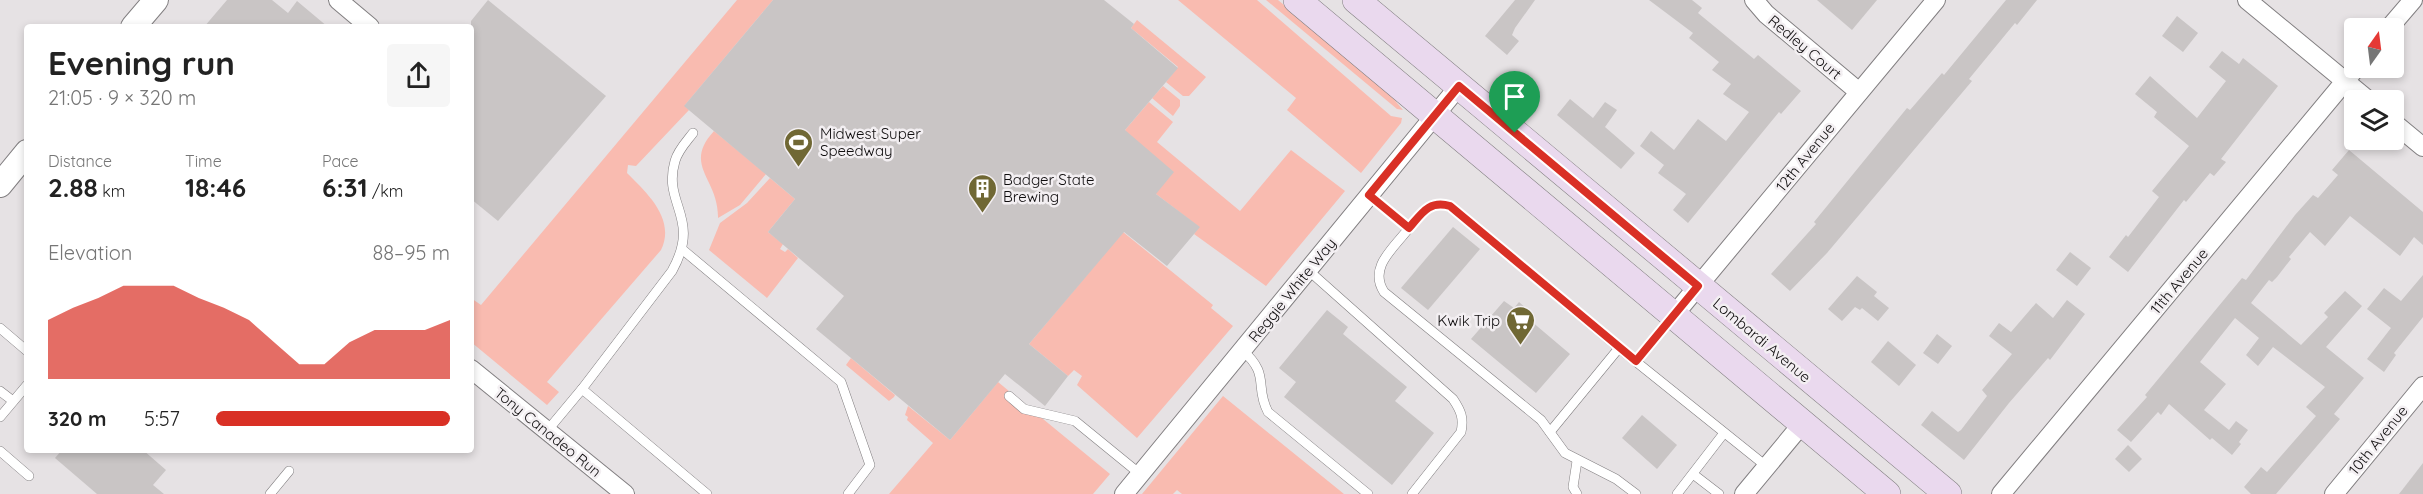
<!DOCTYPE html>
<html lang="en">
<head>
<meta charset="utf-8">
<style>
  body { margin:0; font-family:Quicksand,sans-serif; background:#f6f6f6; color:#222; height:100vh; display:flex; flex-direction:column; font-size:22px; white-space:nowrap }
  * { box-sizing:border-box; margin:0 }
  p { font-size:20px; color:#767676 }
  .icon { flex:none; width:33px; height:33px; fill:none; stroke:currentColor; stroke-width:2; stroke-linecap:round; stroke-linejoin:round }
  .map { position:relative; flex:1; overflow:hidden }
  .side { position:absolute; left:24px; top:24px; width:450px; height:429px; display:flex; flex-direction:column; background:#fff; border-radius:6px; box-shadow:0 3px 9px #0003 }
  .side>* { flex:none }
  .needle { width:39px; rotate:14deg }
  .fabs { position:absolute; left:2344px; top:18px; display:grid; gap:12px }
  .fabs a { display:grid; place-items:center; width:60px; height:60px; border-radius:6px; background:#fff; box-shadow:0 3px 9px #0003; font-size:30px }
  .pin { position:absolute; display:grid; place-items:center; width:51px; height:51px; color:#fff; margin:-62px -26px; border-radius:50% 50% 50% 0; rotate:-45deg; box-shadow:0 0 6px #0007 }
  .pin .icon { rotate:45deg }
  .round { display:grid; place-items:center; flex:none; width:63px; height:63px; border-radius:6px; background:#f6f6f6 }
  .summary { display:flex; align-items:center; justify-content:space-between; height:102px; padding:0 24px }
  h1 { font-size:33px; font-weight:700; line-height:45px }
  .stats { display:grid; grid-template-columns:repeat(3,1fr); gap:9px; height:102px; padding:6px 24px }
  .stats div { display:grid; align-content:center }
  .stats b { font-size:26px; font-weight:700 }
  .stats small { font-size:16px; font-weight:400 }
  .stats p { font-size:16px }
  .chart { height:168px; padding:12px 24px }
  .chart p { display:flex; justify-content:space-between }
  .chart svg { width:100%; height:108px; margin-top:6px; fill:#d93025; opacity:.7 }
  ul { padding:0 24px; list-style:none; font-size:20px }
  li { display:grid; grid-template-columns:96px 72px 1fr; align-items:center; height:45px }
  li i { height:15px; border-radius:8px; background:#d93025 }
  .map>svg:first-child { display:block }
  .green { fill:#f9bbb0 }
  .building { fill:#c9c5c5 }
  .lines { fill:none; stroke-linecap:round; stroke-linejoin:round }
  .service-casing { stroke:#827f81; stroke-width:10 }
  .minor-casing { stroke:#827f81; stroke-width:20 }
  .tertiary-casing { stroke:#827f81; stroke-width:26 }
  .secondary-casing { stroke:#827f81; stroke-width:28 }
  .service { stroke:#fff; stroke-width:9 }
  .minor { stroke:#fff; stroke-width:18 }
  .tertiary { stroke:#fff; stroke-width:24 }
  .secondary { stroke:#ead9ee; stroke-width:27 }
  .route-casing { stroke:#fff; stroke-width:12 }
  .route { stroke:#d93025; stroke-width:8 }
  .labels { text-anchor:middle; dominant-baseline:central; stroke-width:5; stroke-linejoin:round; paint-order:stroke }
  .street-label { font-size:15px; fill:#0f0d0e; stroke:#f3eff2 }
  .poi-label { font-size:15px; fill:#0f0d0e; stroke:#f3eff2; text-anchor:start }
</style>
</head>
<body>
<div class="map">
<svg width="2423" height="494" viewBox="0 0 2423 494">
  <rect width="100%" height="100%" fill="#e6e2e4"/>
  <g class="green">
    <path d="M737,0H773L685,105L689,110L636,166L628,165L627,173C647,193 676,219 661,250L547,382L559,392L547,405L471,342V298L481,305Z"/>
    <path d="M1178,0H1257L1391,116L1402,118L1401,123L1361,173L1287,110L1296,98Z"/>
    <path d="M1266,0H1278L1386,90L1403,110L1397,109Z"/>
    <path d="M1137,20L1206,77L1189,96H1183L1166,82L1178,67L1131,28Z"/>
    <path d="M1163,86L1180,100V106L1173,116L1152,98Z"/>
    <path d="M1149,102L1173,122L1157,142L1240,211L1291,150L1345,191L1266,286L1194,234L1199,227L1156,194L1125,130Z"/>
    <path d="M714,131L766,174L740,205L718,218C719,178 682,166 714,131Z"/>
    <path d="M770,178L795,199L768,232L783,244L780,249L785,252L788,249L798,258L767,298L709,250L720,223L747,203Z"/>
    <path d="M1123,232L1213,305L1211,308L1233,326L1137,438L1077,385L1082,376L1074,370L1068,376L1029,344Z"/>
    <path d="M851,358L895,395L894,397L889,401L846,365Z"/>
    <path d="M998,382L1110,474L1093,494H889L933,443L907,420L908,417L905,415L908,406L950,440Z"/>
    <path d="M1223,396L1344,494H1182L1177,490L1173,494H1142Z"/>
  </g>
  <g class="building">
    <path d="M227,0H272L288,13L297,1L328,27H204Z"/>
    <path d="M488,0L606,96L498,221L471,199V21Z"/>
    <path d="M773,0H1104L1134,24L1131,28L1178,68L1125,130L1174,172L1156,194L1200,227L1167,266L1124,232L1029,344L1068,376L1045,406L1005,374L950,440L816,329L844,296L768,232L795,199L684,106Z"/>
    <path d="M1515,0H1535L1515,28L1512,35L1519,41L1507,55L1485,36Z"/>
    <path d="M1649,0H1692L1702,8L1698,13L1754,59L1758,55L1801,91L1781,114L1779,112L1688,223L1673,210L1686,194L1658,173L1664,165L1640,146L1651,131L1674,150L1698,119L1726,141L1749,112L1723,94L1731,84L1712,70L1719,62L1689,38L1693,33Z"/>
    <path d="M1817,0H1877L1852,30Z"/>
    <path d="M2006,0H2037L2017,25L2015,23L1969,79L1972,81L1827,253L1790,291L1771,274L1816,224L1814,222L1907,108L1910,110L1942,73L1944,75Z"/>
    <path d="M2177,16L2198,33L2183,52L2162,36Z"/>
    <path d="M2222,51L2239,64L2243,58L2278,86L2221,159L2226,162L2214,176L2210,173L2186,202L2184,200L2128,272L2109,257L2126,235L2128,237L2159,197L2152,191L2189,146L2154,117L2157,112L2135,94L2150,76L2197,118L2226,81L2209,67Z"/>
    <path d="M1570,99L1593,118L1605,102L1617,110L1605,127L1635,153L1621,169L1557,115Z"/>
    <path d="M2349,150L2423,212V245L2414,237L2400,256L2350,216L2325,246L2310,232L2289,257L2291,259L2277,277L2272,282L2269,280L2251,303L2301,345L2328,317L2324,313L2345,291L2362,306L2326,347L2364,378L2334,414L2340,419L2276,494H2251L2244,487L2261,467L2267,472L2316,416L2306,407L2325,387L2273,347L2258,366L2246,355L2259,338L2235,318L2200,362L2226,384L2204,410L2229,430L2236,421L2248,430L2239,442L2241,444L2232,455L2212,438L2210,440L2169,404L2161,415L2158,412L2131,442L2117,430L2147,397L2145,395L2242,278L2246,280L2295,215L2313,195L2318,198L2338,175L2332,170Z"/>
    <path d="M1453,227L1480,249L1428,310L1401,288Z"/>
    <path d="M2070,252L2091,268L2077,286L2056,270Z"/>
    <path d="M2423,275V317L2394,353L2396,355L2384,372L2367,359L2391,328L2367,309L2384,288L2401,301Z"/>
    <path d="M1857,276L1877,292L1874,296L1889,308L1878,321L1862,308L1860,310L1855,307L1842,321L1828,309Z"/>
    <path d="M2067,300L2085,314L2050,360L2048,358L2009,403L1964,460L1921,425L1932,411L1958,432L1961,430L1987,396L1982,390L2012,354L1989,336L1999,323L2011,332L2036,303L2053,318Z"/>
    <path d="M1504,301L1514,308L1519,302L1535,316L1531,321L1570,354L1536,393L1471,339Z"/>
    <path d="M1327,310L1348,327L1343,334L1407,387L1395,401L1434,433L1392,485L1284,397L1296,382L1279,368Z"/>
    <path d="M1937,334L1952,346L1938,364L1923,353Z"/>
    <path d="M1888,341L1916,365L1899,386L1871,362Z"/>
    <path d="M1642,415L1677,445L1657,469L1622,438Z"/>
    <path d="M2128,445L2142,459L2129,472L2115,459Z"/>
    <path d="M62,450H143L166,470L153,485L164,494H97L55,458Z"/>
    <path d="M2423,463V494H2399Z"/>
  </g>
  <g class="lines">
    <defs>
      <g id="service">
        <path d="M1369,195L1409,228C1422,213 1429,200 1450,206L1619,348L1766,466"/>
        <path d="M1409,228C1394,248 1368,267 1384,292L1541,420L1565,453L1616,479L1636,494"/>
        <path d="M683,250L841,382L870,465L848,494"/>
        <path d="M1308,270L1453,399C1461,411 1464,418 1461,432L1412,494"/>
        <path d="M0,328L27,351"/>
        <path d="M1242,350C1271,375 1254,386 1268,412L1368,494"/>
        <path d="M1636,361L1673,317"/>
        <path d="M582,389L672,271C702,217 662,205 675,161C678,150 687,141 693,133"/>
        <path d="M0,391L13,401"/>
        <path d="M1009,396L1024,409L1075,421L1140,474"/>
        <path d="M0,417L27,385"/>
        <path d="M547,431L582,389L707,494"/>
        <path d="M1550,432L1619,348"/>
        <path d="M0,451L29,476"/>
        <path d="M1693,474L1719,494"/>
        <path d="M270,494L289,471"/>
        <path d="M1577,494L1573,487L1577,461"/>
        <path d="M1677,494L1724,433"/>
      </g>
      <g id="minor">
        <path d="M338,0L370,27"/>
        <path d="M1754,0L1766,14L1859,92"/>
        <path d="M2247,0L2368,100"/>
        <path d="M2389,28L2413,0"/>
        <path d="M2394,123L2423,147"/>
        <path d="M1674,315L1936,0"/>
        <path d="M471,369L625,494"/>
        <path d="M1124,494L1459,86"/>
        <path d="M1744,494L1802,424"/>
        <path d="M2001,494L2356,68"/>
        <path d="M2334,494L2423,386"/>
      </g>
      <g id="tertiary">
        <path d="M133,27L156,0"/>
        <path d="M0,185L27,152"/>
      </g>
      <g id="secondary">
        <path d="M1297,0L1887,494"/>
        <path d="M1356,0L1948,494"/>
      </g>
    </defs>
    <use href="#service" class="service-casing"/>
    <use href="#minor" class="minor-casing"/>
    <use href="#tertiary" class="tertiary-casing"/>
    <use href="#secondary" class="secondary-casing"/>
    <use href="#service" class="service"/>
    <use href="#minor" class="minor"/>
    <use href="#tertiary" class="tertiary"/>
    <use href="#secondary" class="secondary"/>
  </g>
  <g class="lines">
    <defs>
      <path id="route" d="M1459,86L1698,286L1636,361L1450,206C1429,200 1422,213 1409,228L1369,195Z"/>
    </defs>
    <use href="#route" class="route-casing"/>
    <use href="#route" class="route"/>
  </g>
  <defs>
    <symbol id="stadium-pin" viewBox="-11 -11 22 30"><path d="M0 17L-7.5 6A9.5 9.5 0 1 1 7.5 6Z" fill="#706834" stroke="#f3eff2"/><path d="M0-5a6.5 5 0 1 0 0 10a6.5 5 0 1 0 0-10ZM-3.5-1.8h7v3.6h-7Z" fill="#fff"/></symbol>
    <symbol id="building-pin" viewBox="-11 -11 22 30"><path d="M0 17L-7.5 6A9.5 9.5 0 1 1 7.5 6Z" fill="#706834" stroke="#f3eff2"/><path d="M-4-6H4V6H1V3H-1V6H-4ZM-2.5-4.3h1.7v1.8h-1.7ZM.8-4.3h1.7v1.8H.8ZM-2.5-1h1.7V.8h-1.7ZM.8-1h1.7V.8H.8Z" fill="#fff"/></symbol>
    <symbol id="supermarket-pin" viewBox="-11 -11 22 30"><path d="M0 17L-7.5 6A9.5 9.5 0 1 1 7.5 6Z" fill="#706834" stroke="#f3eff2"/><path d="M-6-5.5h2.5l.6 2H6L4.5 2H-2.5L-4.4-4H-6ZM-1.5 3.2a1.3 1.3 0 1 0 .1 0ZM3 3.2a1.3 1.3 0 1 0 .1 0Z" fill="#fff"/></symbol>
  </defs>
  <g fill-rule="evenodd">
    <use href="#stadium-pin" x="782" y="126" width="33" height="45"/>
    <use href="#building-pin" x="966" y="172" width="33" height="45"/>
    <use href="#supermarket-pin" x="1504" y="304" width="33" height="45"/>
  </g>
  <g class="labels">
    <g class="street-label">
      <text transform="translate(1805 47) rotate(40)">Redley Court</text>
      <text transform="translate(1805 157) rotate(-51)">12th Avenue</text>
      <text transform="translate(2179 281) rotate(-50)">11th Avenue</text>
      <text transform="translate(1292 290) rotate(-51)">Reggie White Way</text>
      <text transform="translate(1762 340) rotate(40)">Lombardi Avenue</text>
      <text transform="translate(548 432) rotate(39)">Tony Canadeo Run</text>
      <text transform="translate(2378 440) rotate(-51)">10th Avenue</text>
    </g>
    <g class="poi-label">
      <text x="820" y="133">Midwest Super<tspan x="820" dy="17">Speedway</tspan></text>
      <text x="1003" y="179">Badger State<tspan x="1003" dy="17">Brewing</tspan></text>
      <text x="1500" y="320" text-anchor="end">Kwik Trip</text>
    </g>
  </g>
</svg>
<div class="fabs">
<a><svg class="needle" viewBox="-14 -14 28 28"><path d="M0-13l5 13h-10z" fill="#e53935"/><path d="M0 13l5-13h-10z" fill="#767676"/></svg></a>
<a><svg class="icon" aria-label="layers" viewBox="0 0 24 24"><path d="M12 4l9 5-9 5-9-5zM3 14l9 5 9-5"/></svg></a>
</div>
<div class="pin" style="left:1515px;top:133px;background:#1e9e55"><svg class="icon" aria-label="arrive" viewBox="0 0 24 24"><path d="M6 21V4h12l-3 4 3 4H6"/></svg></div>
<section class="side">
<div class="summary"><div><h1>Evening run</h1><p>21:05 · 9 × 320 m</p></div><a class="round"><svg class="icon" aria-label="share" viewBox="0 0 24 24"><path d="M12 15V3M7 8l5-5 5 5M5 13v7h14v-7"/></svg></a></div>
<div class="stats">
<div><p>Distance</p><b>2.88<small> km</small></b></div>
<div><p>Time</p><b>18:46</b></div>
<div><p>Pace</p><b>6:31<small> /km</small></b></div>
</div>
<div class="chart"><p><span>Elevation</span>88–95 m</p>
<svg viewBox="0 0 160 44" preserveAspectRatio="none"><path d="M0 44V20L10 15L20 11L30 6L40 6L50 6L60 11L70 15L80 20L90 29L100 38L110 38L120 29L130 24L140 24L150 24L160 20V44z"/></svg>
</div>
<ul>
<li><b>320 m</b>5:57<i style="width:100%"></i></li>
</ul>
</section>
</div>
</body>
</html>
